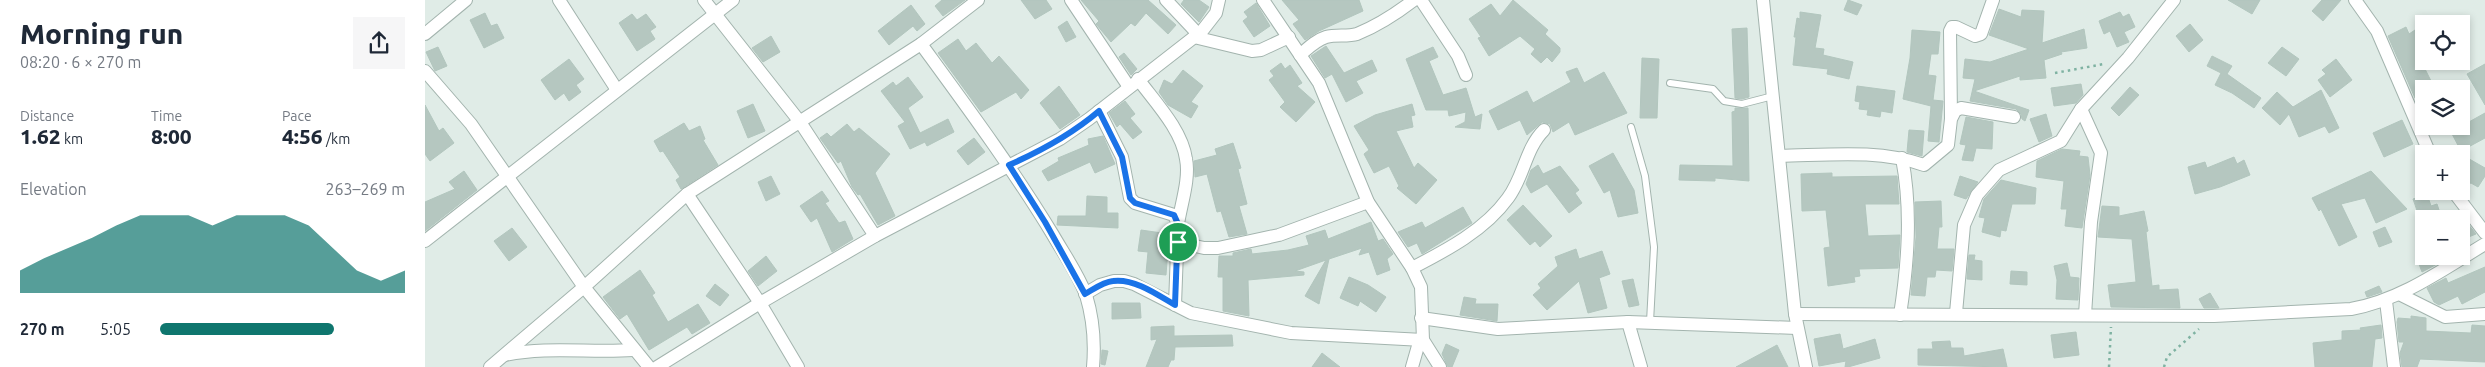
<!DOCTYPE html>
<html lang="en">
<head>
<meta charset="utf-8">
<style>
  body { margin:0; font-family:Ubuntu,sans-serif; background:#f6f6f7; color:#1f2937; height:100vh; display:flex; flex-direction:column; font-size:19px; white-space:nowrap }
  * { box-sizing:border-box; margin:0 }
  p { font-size:16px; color:#747a83 }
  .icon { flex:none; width:28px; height:28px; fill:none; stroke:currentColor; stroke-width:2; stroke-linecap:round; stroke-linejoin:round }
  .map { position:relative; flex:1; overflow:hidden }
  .side { display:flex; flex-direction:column; background:#fff; width:425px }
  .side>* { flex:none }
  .tools { position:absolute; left:1990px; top:15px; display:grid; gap:10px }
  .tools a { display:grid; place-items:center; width:55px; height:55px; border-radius:0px; background:#fff; box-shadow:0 2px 8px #0003; font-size:25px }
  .pin { position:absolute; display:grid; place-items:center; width:42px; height:42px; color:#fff; margin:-21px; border:2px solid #fff; border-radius:50%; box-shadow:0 1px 5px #0007 }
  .round { display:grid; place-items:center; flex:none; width:52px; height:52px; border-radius:0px; background:#f6f6f7 }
  .summary { display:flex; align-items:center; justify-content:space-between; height:85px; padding:0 20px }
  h1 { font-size:28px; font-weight:800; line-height:38px }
  .figures { display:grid; grid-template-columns:repeat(3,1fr); gap:8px; height:85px; padding:5px 20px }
  .figures div { display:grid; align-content:center }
  .figures b { font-size:21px; font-weight:800 }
  .figures small { font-size:14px; font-weight:400 }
  .figures p { font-size:14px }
  .chart { height:140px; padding:10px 20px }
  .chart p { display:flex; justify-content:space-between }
  .chart svg { width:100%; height:90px; margin-top:5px; fill:#0f766e; opacity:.7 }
  ul { padding:0 20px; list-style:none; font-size:16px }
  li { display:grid; grid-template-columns:80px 60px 1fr; align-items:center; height:38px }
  li i { height:12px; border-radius:6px; background:#0f766e }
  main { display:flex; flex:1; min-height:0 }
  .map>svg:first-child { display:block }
  .building { fill:#b5c7c0; stroke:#b2c6be }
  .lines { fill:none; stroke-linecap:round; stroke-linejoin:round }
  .lane-casing { stroke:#a3b4ae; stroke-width:8 }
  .street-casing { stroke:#a3b4ae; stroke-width:14 }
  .path { stroke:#7fb2a2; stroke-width:2.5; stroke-dasharray:2.5 4; stroke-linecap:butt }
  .lane { stroke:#fff; stroke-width:6 }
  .street { stroke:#fff; stroke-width:12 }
  .route-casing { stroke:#fff; stroke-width:10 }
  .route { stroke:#1a73e8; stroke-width:6 }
</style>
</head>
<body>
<main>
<section class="side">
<div class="summary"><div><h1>Morning run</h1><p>08:20 · 6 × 270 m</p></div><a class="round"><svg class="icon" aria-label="share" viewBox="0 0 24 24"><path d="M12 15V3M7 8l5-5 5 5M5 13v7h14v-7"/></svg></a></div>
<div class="figures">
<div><p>Distance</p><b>1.62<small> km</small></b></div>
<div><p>Time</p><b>8:00</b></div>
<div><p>Pace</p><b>4:56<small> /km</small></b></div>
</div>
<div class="chart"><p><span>Elevation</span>263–269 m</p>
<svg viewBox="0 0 160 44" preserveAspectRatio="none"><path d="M0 44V33L10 27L20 22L30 17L40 11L50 6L60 6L70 6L80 11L90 6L100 6L110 6L120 11L130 22L140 33L150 38L160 33V44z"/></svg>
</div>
<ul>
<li><b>270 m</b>5:05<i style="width:71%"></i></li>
</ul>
</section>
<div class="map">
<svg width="2060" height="367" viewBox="0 0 2060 367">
  <rect width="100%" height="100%" fill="#e0ece7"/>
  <g class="building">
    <path d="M517,0H540L518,16L510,6Z"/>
    <path d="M596,0H621L627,9L610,19Z"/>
    <path d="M656,0H723L751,25L743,34L721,13L710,26L706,23L686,42L671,24L674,21Z"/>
    <path d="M759,0H774L784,7L774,22L756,4Z"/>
    <path d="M857,0H934L938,11L894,31L880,40L868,24L874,20Z"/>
    <path d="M1088,0L1123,30L1120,34L1135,48V52L1127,62L1122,57L1116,63L1106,54L1110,49L1095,36L1064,56L1053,38L1056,37L1044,19L1066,4L1075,16Z"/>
    <path d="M1423,0L1437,5L1432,15L1419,10Z"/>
    <path d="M1803,0H1835L1827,14Z"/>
    <path d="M1897,0H1916L1898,21L1887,11Z"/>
    <path d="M831,3L845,26L829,37L818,21L823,17L819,12Z"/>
    <path d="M486,5L500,24L492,31L488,26L464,45L453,31Z"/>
    <path d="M1574,9L1596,17L1597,10L1619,11L1617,43L1659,29L1662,48L1636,52L1637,54L1619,60L1621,78L1595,80V76L1549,91L1604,110L1600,121L1597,119L1596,114L1591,109L1545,101L1550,79L1538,78L1540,59L1565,62L1604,49L1564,35Z"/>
    <path d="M1375,12L1396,15L1390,48L1399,49L1398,55L1428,62L1424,79L1402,74L1403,69L1368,65L1371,37H1369L1372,18L1375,19Z"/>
    <path d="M1695,12L1698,17L1704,14L1710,27L1699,32L1704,42L1692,47L1685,31L1679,34L1674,21Z"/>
    <path d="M60,13L66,26L72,24L79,38L59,48L45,20Z"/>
    <path d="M207,14L212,20L221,14L231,27L225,31L230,39L212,51L194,23Z"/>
    <path d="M642,21L651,37L641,42L633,27Z"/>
    <path d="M1765,24L1778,40L1764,52L1751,36Z"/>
    <path d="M1999,24V67L2010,89H1999V93L1990,98L1963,36L1981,27L1984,34Z"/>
    <path d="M1322,28L1324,97L1317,99L1310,98L1307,29Z"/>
    <path d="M1487,30L1515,32L1513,54H1506L1503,75L1511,76L1508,100L1518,101L1514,142L1503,141L1506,106L1478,99L1485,58Z"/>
    <path d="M346,36L355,52L338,62L327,48Z"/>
    <path d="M533,39L541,51L551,43L567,63L574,56L604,90L596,99L591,92L556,112L513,53Z"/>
    <path d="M901,46L919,73L947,60L952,71L931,81L938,93L921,102L907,74L900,78L886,56Z"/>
    <path d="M13,47L22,66L10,71L1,52Z"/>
    <path d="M1008,47L1013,57L1004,61L1018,95L1041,88L1050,117L1057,114L1055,129L1030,127L1040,122L1041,112L1024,116L1023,110H1001L981,59Z"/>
    <path d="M1857,47L1874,59L1861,76L1843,63Z"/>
    <path d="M699,53L712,69L706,75L694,57Z"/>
    <path d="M1787,56L1807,66L1802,74L1836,98L1829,108L1807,93L1790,85L1796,73L1782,66Z"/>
    <path d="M1217,58L1234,59L1232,118H1215Z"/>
    <path d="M144,59L159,79L151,85L156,92L144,101L139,93L130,100L116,80Z"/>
    <path d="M1911,59L1927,80L1905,97L1893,80L1901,74L1897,70Z"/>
    <path d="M856,63L860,69L865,65L877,83L872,86L890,102L871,122L855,107L860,102L844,80L849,76L845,71Z"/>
    <path d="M2060,64V105L2042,74Z"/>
    <path d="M1152,68L1159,83L1179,72L1202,113L1150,135L1144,122L1128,132L1125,124L1117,122L1102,135L1095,120L1073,130L1064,111L1102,91L1108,103L1146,82L1141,72Z"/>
    <path d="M758,70L778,86L766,102L773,106L766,118L743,105L734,92L739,80L747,84Z"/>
    <path d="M483,77L498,97L483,108L495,133L523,119L529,132L502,146L500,142L485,149L473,126L480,122L456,91L468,82L471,86Z"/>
    <path d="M1656,84L1658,95L1651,103L1629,106L1626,88Z"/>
    <path d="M634,86L655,115L635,129L615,103Z"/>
    <path d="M1432,86L1470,91L1467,113L1456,111L1455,117L1442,115L1443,110L1434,109L1435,102L1430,101Z"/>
    <path d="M1705,87L1714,95L1694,116L1686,108Z"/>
    <path d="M1896,90L1914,128L1904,133L1900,126L1874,137L1864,114L1855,125L1837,108L1852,92L1868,107Z"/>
    <path d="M700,101L710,114L705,118L717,132L708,139L695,124L692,127L684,113Z"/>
    <path d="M328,104L340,131L323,138L312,111Z"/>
    <path d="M987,104L990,115L986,116L988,127L971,131L989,168L993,163L1012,180L991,204L972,188L974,186L964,166L949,173L939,154L944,150L929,126L950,115Z"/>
    <path d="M0,105L14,131L18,128L29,143L5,161L0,154Z"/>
    <path d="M1310,108H1323L1324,181L1290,178V181L1254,180L1255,165L1308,166L1307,112L1310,111Z"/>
    <path d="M2060,113V138L2036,151L2026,132Z"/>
    <path d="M1621,114L1627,136L1614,142L1605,119Z"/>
    <path d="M1541,117L1568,122L1567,149L1551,148L1548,161L1537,160L1541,145L1535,144Z"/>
    <path d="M1977,120L1988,144L1959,157L1948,133Z"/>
    <path d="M259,123L264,131L275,126L280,139L278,140L293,165L256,189L251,180L255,177L238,151L235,152L229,141Z"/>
    <path d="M422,124L429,132L434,128L465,154L450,173L470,216L453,225L435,194L433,195L427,187L416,161L413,163L395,138L402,133L406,137Z"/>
    <path d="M1484,130L1499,131L1497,156L1482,152Z"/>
    <path d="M678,136L690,164L670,173L665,162L623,181L617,171L634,161L633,158L664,145L663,139Z"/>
    <path d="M549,138L560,152L543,165L532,151Z"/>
    <path d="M808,143L816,168L813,169L822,204L814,206L822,234L804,237L796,211L792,212L782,174L770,177L769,161L792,155L790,149Z"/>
    <path d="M1637,149L1655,151L1654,156L1663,157L1665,175L1657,228L1640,226L1642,209H1636L1639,181L1611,177L1612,161Z"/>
    <path d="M1188,153L1209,190L1213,213L1193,217L1185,190L1179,193L1164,166Z"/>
    <path d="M2039,156L2060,168V176L2053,187L2046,183L2036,187V172L2046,168Z"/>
    <path d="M1809,157L1812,164L1819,160L1825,175L1795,187L1770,194L1763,167L1780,162L1782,168Z"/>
    <path d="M1113,165L1118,174L1135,166L1154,190L1150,193L1157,203L1144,213L1122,184L1106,193L1101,184L1106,170Z"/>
    <path d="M39,171L52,190L0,231V202L30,189L24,182Z"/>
    <path d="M1946,171L1982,209L1951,223L1940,198L1916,204L1932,237L1914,246L1896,209L1894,211L1887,198Z"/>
    <path d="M1407,173V177L1472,176L1474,204H1440L1443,236L1475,235L1473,268L1434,269L1435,276L1429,277L1430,282L1403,286L1399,248L1405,247L1401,210L1377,211L1376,174Z"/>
    <path d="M346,176L355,194L341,201L333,182Z"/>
    <path d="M1535,176L1553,182L1541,199L1529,195Z"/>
    <path d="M1576,180L1611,188L1610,204H1587L1581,231L1576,230L1575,237L1557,232L1560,218L1554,217L1559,199Z"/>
    <path d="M397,191L404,201L400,203L414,223L420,221L428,239L407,252L392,218L386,222L375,206Z"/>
    <path d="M2002,194L2006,206L2012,204L2017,219H1995L1988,199Z"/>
    <path d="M662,196L682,197V213H693V228L632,225L633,216H661Z"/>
    <path d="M1516,201L1517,227H1514L1512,249H1529L1527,271L1511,270L1510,277H1502L1500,296L1486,295L1491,237L1490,202Z"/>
    <path d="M1098,205L1127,236L1115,247L1110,241L1105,245L1082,220Z"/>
    <path d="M1677,206L1694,207V216L1719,211L1723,231L1721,232L1727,286L1734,285V290L1753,289L1755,308L1686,307L1683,285L1711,282L1707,239L1673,237Z"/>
    <path d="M1038,207L1047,223L997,254L992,243L983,247L973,232L997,222L1000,228Z"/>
    <path d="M946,222L953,241L958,239L968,254L962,259L965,270L952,275L944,252L934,255L937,248L904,259L894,304L880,296L901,260L870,271L879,272V275L823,280L824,316L798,311V277H793L794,256H808V253L826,249L827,254L863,250L884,245L881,236L900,230L903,239Z"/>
    <path d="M2043,224L2051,234L2036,240V228Z"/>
    <path d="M1960,227L1967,242L1954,247L1948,232Z"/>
    <path d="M87,228L102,247L84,261L69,241Z"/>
    <path d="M716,230L744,234L741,275L721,273L723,252L713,251Z"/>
    <path d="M1151,249L1154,259L1177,251L1185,274L1174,278L1182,308L1163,313L1154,281L1122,310L1108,295L1116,288L1113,284L1133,266L1130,257Z"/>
    <path d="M1544,255H1550L1549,260L1557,261V280L1542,279Z"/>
    <path d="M341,256L352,271L333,286L323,271Z"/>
    <path d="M1991,256H2011L2014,263L1997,272Z"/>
    <path d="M1642,263L1645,277L1654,278L1653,300L1631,299L1632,280L1629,266Z"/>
    <path d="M2060,267V292L2037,304L2033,296L2014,305L2009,302L2002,288L2021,278L2023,283Z"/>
    <path d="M215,270L230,293L227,295L243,322L273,304L285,323L267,334L262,327L224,350L202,314L195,319L178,297Z"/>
    <path d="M1586,271L1602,272V285L1585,284Z"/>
    <path d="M924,277L943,285L961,297L951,312L935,301L933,306L915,298Z"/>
    <path d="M1208,279L1214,305L1204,307L1197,281Z"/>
    <path d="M290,284L304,295L295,306L281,296Z"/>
    <path d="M1954,286L1957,292L1942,297L1940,292Z"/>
    <path d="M1785,293L1794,308H1779L1774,299Z"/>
    <path d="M1039,297L1051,299L1050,304H1073L1072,321L1035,315Z"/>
    <path d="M687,303H715L716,318L687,319Z"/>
    <path d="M1986,316L2001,318V331L2046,333L2047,325L2060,326V362L1995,359L1992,367H1977L1975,353L1979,342H1974L1972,322L1973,318L1986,319Z"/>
    <path d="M1956,325L1957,338L1950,339L1947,367H1890L1888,343L1917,340V331L1936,330L1935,328Z"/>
    <path d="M749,326V336L807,335L808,346L750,347L749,360H746L743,367H721L732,339L726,340V327Z"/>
    <path d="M1651,332L1654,355L1629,358L1626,335Z"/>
    <path d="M1415,334L1418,349L1450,339L1455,358L1423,367H1420L1421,361L1394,366L1389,339Z"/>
    <path d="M1525,341L1526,348H1538L1539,356L1578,349L1582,367L1493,365V349H1508L1507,342Z"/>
    <path d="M1021,344L1034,350L1027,367H1023L1017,354Z"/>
    <path d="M1352,345L1363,367H1311Z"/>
    <path d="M677,350L683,351L680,365L676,364Z"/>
    <path d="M897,353L915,367H887Z"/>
  </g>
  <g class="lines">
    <defs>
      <g id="lane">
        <path d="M1245,83L1288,89L1299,101L1317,104L1348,96"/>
        <path d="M1206,127L1220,176L1229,247L1225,322"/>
      </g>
      <g id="street">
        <path d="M134,0L192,90"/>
        <path d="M279,0L375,122L450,236"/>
        <path d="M646,0L704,87"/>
        <path d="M741,0L773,34"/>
        <path d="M838,0L894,83L943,202L987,268L996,287L998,340L1015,367"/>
        <path d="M996,0L1033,56L1041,75"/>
        <path d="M1338,0L1370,314L1381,367"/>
        <path d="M1930,0L1952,31L2005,154"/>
        <path d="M0,34L41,0"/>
        <path d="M769,37L827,51L836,50L864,37"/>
        <path d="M496,44C542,107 588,169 628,235C639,254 653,274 661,295C668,318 670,344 668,367"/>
        <path d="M875,55C883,48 891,40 901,37C911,34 922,37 932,34C952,26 972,13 989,0"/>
        <path d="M0,71L46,124L159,287L224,367"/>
        <path d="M713,79C730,102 757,130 761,159C765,179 756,204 753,224"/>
        <path d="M1656,109L1676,153L1666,222L1660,315"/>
        <path d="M674,111L697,157L705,198L710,203L749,215L753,224L750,305"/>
        <path d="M1526,118L1525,31L1527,27H1531L1550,36L1556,34L1568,0"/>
        <path d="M1355,156C1404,155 1453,149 1499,165L1523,145L1526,119L1530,111L1536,108L1589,117"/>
        <path d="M2028,191L2060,233"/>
        <path d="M262,194L335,303L373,367"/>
        <path d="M0,241L308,0"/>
        <path d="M753,242L779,248H793L854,235L943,202"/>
        <path d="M987,268C1022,250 1060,230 1083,198C1099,177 1100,149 1119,130"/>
        <path d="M660,294L675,285L689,281H699L709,284L766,313L866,333L998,340"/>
        <path d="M1976,295L2020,317L2060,314"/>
        <path d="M1961,301L1969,367"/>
        <path d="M1531,313L1539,225L1552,195L1574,170L1636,141L1656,109L1703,58L1749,0"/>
        <path d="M1370,314L1789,316L1926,309C1976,300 2017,270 2060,244"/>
        <path d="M1475,315C1483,263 1487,210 1477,158"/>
        <path d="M996,318L1073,329L1203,322L1372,328"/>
        <path d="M1203,322L1216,367"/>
        <path d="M80,355C122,346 165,353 208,350"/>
        <path d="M65,367L159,287L262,194L496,44L553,0"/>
        <path d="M232,367L335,303L450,236L635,139L664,119L777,31L791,13L794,0"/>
        <path d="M987,367L995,339"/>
      </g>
    </defs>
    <use href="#lane" class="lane-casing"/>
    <use href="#street" class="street-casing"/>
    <g class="path">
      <path d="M1630,73L1679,64"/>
      <path d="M1684,367L1686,327"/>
      <path d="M1739,367L1742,357L1774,329"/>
    </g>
    <use href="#lane" class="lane"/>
    <use href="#street" class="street"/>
  </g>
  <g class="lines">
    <defs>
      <path id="route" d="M674,111L697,157L705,198L710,203L749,215L753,224L750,305C733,295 709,278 688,281C678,282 669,289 660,294L620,222L584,165C616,151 647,134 674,111Z"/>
    </defs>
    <use href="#route" class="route-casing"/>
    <use href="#route" class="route"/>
  </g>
</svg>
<div class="tools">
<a><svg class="icon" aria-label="locate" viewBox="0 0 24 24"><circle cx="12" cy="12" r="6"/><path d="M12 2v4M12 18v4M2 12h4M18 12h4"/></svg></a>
<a><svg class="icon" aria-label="layers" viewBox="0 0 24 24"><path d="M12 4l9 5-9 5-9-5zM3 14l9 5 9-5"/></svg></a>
<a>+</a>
<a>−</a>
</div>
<div class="pin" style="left:753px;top:242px;background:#1e9e55"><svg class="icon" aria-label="arrive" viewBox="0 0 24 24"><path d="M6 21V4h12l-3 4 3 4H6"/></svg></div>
</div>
</main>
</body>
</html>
